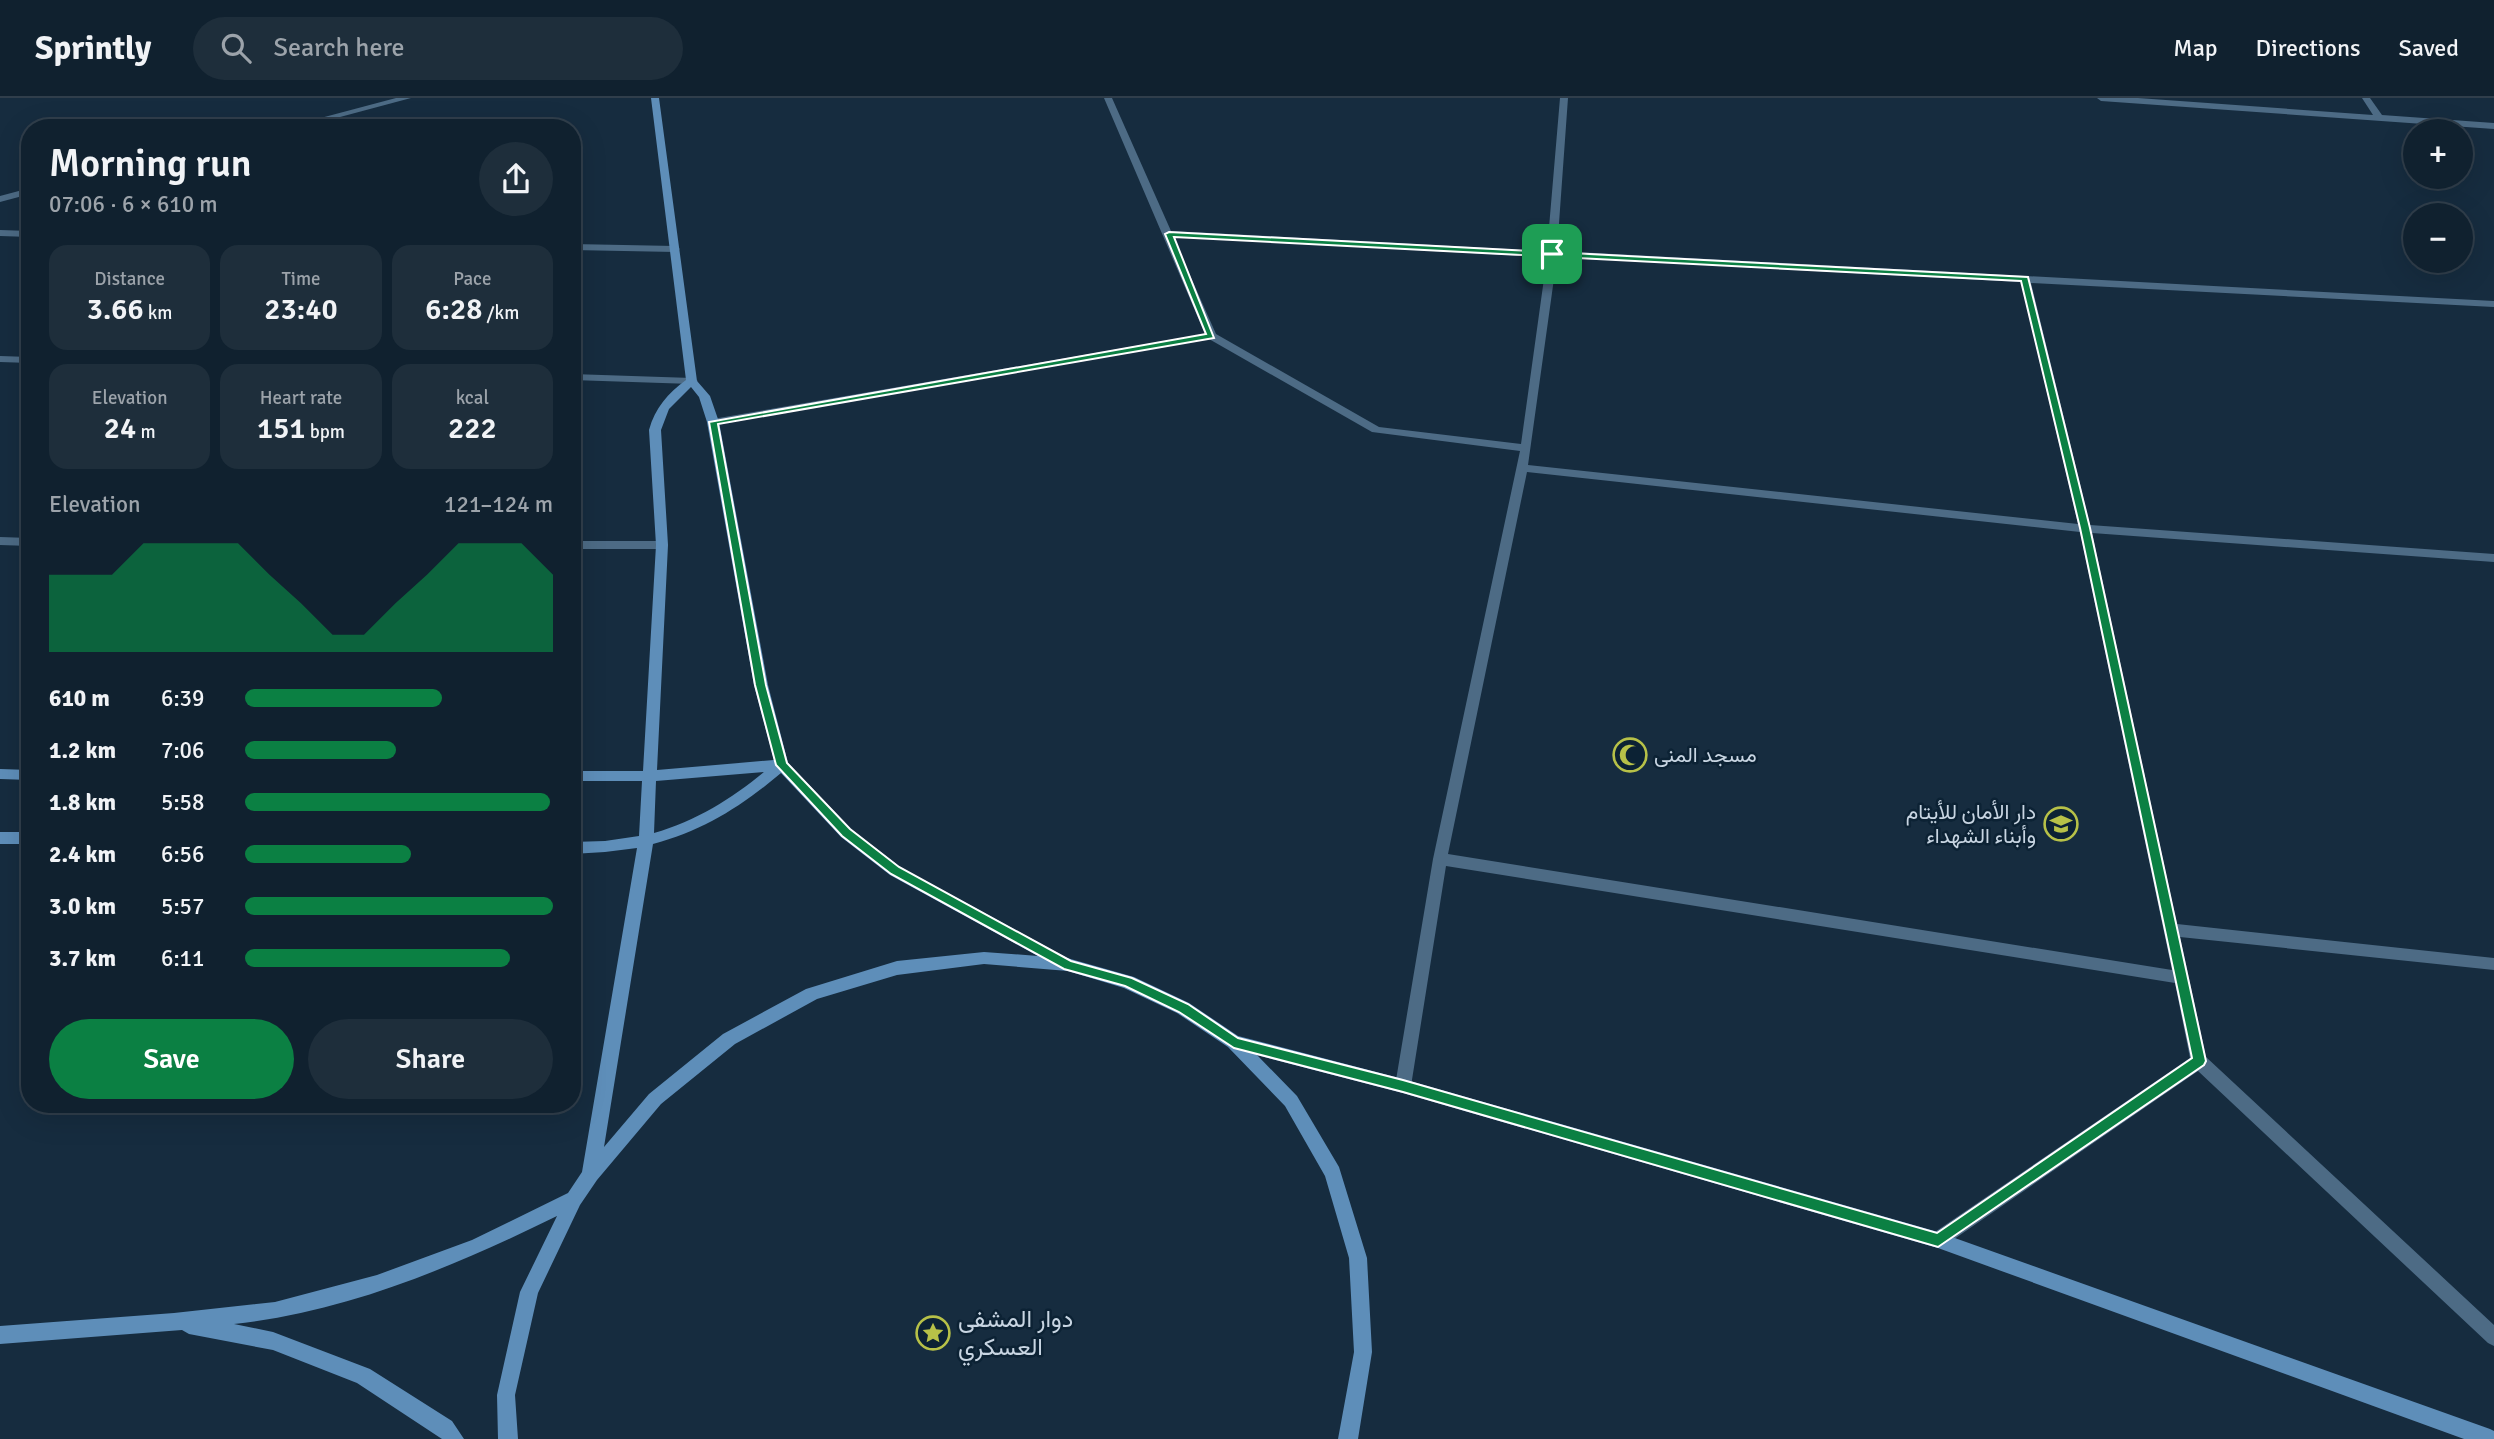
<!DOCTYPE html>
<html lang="en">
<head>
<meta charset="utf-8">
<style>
  body { margin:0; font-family:Signika,Vazirmatn,sans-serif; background:#1e2e3b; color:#f1f3f6; height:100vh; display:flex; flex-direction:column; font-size:26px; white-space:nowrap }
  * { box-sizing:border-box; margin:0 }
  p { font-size:23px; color:#9ca3aa }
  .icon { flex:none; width:38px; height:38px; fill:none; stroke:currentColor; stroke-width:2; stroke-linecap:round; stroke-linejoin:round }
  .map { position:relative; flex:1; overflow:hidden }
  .sheet { position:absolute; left:21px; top:21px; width:560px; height:994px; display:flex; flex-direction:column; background:#10212f; border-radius:28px; box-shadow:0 7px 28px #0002,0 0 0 2px #303e4b }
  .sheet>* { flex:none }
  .buttons { position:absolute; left:2403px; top:21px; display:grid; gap:14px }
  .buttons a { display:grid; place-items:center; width:70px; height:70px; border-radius:50%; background:#10212f; box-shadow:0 7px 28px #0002,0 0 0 2px #303e4b; font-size:35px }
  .pin { position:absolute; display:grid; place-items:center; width:60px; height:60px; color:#fff; margin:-30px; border-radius:14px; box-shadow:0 4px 10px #0006 }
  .round { display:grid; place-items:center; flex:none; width:74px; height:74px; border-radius:37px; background:#1e2e3b }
  .overview { display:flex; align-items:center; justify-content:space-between; height:119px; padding:0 28px }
  h1 { font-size:38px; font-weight:600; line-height:52px }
  .stats { display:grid; grid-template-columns:repeat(3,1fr); gap:10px; height:119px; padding:7px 28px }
  .stats div { display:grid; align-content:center; border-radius:18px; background:#1e2e3b; text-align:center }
  .stats b { font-size:30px; font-weight:600 }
  .stats small { font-size:19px; font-weight:400 }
  .stats p { font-size:19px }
  .chart { height:196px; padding:14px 28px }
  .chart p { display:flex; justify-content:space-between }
  .chart svg { width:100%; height:126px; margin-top:7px; fill:#0b8043; opacity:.7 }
  .cta { display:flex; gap:14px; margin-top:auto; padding:14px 28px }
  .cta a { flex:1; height:80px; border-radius:42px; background:#0b8043; color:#fff; font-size:28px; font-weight:600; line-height:80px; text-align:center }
  .cta a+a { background:#1e2e3b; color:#f1f3f6 }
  ul { padding:0 28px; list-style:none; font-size:23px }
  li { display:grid; grid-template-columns:112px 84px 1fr; align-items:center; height:52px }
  li i { height:18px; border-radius:9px; background:#0b8043 }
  header { display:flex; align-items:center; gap:42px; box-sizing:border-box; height:98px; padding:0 35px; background:#10212f; border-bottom:2px solid #303e4b }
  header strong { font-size:33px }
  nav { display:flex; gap:38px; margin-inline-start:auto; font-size:24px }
  .search { width:490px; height:63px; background:#1e2e3b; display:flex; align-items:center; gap:18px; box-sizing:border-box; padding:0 24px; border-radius:38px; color:#9ca3aa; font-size:26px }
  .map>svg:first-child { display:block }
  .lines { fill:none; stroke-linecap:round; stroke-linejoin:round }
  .street { fill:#4d6b85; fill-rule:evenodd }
  .secondary { fill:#5e8eb9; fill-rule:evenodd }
  .route { fill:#0b8043; stroke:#fff; stroke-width:2; fill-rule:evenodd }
  .labels { text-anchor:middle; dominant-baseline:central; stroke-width:5; stroke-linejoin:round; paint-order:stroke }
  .poi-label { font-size:21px; fill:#c8d5e2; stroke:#0c2234; text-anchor:start }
  .near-poi-label { font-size:24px; fill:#c8d5e2; stroke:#0c2234; text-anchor:start }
</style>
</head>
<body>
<header>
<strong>Sprintly</strong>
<div class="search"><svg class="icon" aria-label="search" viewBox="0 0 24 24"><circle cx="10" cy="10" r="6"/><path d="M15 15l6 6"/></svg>Search here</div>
<nav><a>Map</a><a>Directions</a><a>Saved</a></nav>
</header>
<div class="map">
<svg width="2494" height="1341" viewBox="0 0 2494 1341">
  <rect width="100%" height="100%" fill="#162c3f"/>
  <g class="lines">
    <g class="street">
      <path d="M396,0H411L299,30H283Z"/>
      <path d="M1104,0H1112L1171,133L1547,153L1560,0H1568L1557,153L2494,203V209L2031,185L2090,427L2494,456V464L2092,435L2177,826L2494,860V872L2180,839L2206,959L2494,1227V1248L2488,1245L2198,973L1944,1148L1938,1150L1932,1148L1929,1142L1932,1136L2190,960L2175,885L1446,768L1411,988L1409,993L1403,995L1397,993L1395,988L1433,761L1520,353L1372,334L1209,241L713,327L707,324L713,321L1205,236ZM1173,139L1547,159L1521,346L1379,329L1216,236ZM1557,159L2021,184L2078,426L1528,367ZM1527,374L2080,434L2172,872L1448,756Z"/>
      <path d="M2097,0H2138L2373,17L2362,0H2370L2382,17L2494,25V31L2101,3Z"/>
      <path d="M30,90V96L0,104V98Z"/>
      <path d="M0,132L30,133V139L0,138Z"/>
      <path d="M572,146L675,148L680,151L675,154L572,152Z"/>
      <path d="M0,258L30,259V265L0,264Z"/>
      <path d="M572,276L692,280L698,283L692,286L572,282Z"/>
      <path d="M0,439L30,440V448L0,447Z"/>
      <path d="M572,443H662L668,447L662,451H572Z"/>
    </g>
    <g class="secondary">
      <path d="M651,0H659L697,283L710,298L719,324L768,587L788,665L851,731L900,769L1067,860L1134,879L1189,905L1238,938L1403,981L1938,1134L2490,1331L2494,1333V1341H2464L1938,1150L1403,995L1257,957L1297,998L1339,1069L1367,1160L1372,1254L1358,1341H1338L1354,1254L1349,1160L1325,1078L1285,1008L1228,949L1177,915L1124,890L1068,873L984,866L897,877L817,901L735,946L661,1006L597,1082L580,1107L538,1195L515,1297L518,1341H498L497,1297L520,1194L557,1118C455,1168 347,1214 234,1226L273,1234L370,1271L452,1323L464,1341H442L357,1285L273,1252L189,1236L182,1232L0,1246V1228L174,1215L275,1204L377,1177L472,1142L568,1095L582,1074L637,750L605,754L572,756V744L605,743L639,738L642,683H572V673H643L656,447L649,332C655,310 668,295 686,282ZM691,289L699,299L707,324L754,587L774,662L657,672L668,447L661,332L669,311ZM764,674C731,701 696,723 654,735L656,683ZM781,675L841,739L890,777L1038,858L984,854L897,863L806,891L723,936L649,996L604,1049L653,746C703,733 742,708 781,675Z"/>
      <path d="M0,671L30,672V682L0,681Z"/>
      <rect x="0" y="734" width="30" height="12"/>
    </g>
  </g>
  <path class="route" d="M1169,134L2028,179L2090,430L2206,963L2204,967L1938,1149L1403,994L1234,950L1179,914L1125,888L1064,871L891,776L842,738L776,667L755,587L709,324L1206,236L1165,136ZM1174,139L2021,183L2080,430L2192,960L1937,1135L1403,982L1238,940L1188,906L1132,880L1071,863L899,769L850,731L787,665L766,587L718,326L1214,240Z"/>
  <defs>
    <symbol id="mosque-ring" viewBox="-11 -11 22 22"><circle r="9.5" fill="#0c2234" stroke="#b7c148" stroke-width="1.5"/><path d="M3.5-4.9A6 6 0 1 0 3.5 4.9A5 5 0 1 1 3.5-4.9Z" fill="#b7c148"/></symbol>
    <symbol id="school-ring" viewBox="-11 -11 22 22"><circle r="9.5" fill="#0c2234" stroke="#b7c148" stroke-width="1.5"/><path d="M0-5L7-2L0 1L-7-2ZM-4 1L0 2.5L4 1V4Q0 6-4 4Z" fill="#b7c148"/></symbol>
    <symbol id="sight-ring" viewBox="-11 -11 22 22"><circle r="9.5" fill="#0c2234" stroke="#b7c148" stroke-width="1.5"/><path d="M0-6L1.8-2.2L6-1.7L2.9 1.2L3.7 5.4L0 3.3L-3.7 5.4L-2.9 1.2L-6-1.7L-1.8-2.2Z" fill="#b7c148"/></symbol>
  </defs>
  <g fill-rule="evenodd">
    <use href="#mosque-ring" x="1611" y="638" width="38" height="38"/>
    <use href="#school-ring" x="2042" y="707" width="38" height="38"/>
    <use href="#sight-ring" x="914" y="1216" width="38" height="38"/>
  </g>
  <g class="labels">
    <g class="poi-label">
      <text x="1654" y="657">مسجد المنى</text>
      <text x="2036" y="714" text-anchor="end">دار الأمان للأيتام<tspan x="2036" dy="24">وأبناء الشهداء</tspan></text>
    </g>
    <g class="near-poi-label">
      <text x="958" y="1221">دوار المشفى<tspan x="958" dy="28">العسكري</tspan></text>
    </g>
  </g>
</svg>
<div class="buttons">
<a>+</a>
<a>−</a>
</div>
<div class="pin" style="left:1552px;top:156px;background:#1e9e55"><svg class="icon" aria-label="arrive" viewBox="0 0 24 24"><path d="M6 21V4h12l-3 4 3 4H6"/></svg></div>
<section class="sheet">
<div class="overview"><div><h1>Morning run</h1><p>07:06 · 6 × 610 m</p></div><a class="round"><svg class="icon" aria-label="share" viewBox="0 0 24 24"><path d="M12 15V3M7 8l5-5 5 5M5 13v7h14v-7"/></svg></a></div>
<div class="stats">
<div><p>Distance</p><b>3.66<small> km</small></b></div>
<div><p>Time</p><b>23:40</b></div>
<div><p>Pace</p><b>6:28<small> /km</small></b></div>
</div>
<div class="stats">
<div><p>Elevation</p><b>24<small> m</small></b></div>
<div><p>Heart rate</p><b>151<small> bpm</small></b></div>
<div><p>kcal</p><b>222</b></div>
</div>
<div class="chart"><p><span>Elevation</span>121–124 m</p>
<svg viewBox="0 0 160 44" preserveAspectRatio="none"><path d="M0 44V17L10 17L20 17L30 6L40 6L50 6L60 6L70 17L80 27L90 38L100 38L110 27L120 17L130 6L140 6L150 6L160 17V44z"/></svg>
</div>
<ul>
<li><b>610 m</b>6:39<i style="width:64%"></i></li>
<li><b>1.2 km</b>7:06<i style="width:49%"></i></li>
<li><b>1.8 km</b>5:58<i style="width:99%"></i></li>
<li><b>2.4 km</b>6:56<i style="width:54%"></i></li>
<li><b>3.0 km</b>5:57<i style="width:100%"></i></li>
<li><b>3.7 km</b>6:11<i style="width:86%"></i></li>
</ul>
<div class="cta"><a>Save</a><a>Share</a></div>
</section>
</div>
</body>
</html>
